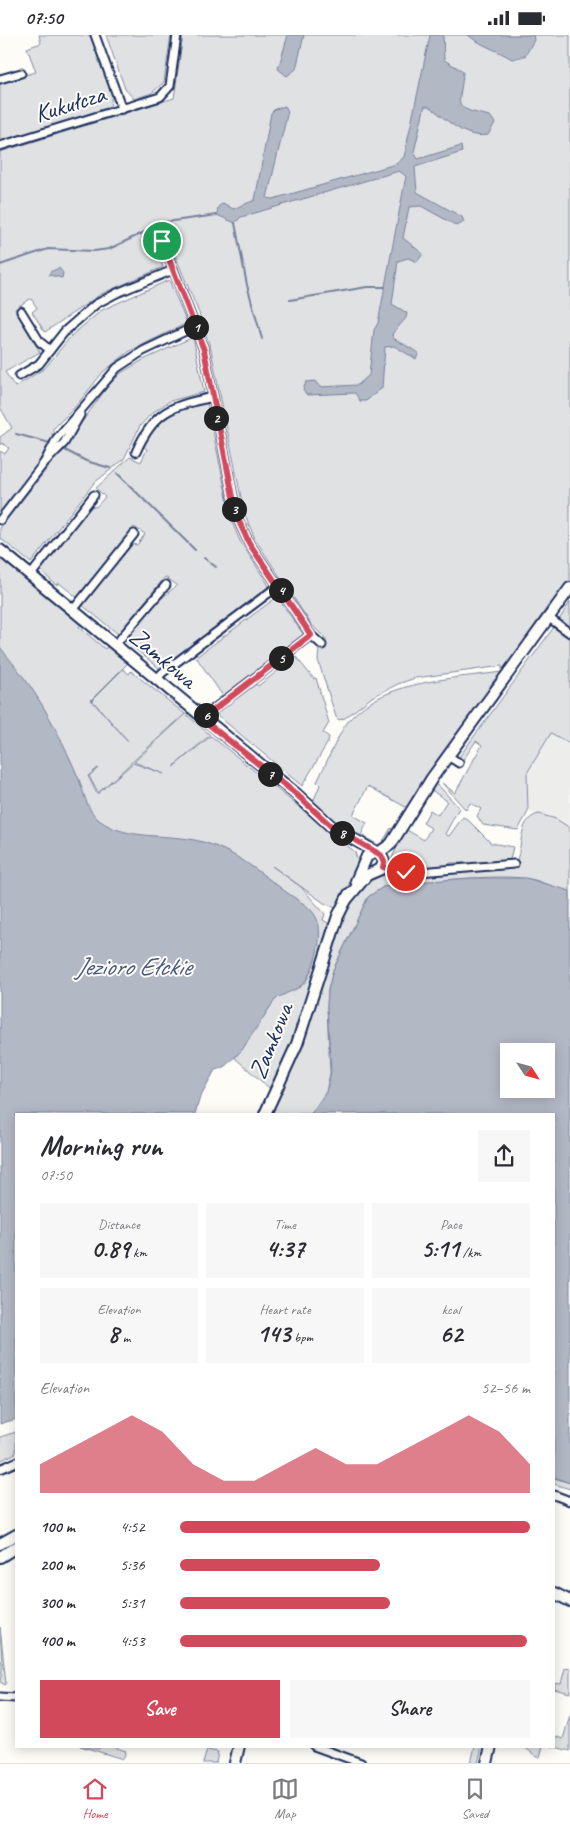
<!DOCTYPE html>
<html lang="en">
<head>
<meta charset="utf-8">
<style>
  body { margin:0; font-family:Caveat,sans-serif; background:#f7f7f7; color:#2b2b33; height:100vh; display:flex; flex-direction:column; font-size:19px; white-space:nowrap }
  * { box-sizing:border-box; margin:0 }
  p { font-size:16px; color:#7c7c81 }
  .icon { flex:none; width:28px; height:28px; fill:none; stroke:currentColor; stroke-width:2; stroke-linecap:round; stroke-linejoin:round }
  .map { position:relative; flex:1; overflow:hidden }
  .panel { position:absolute; left:15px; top:1078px; width:540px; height:635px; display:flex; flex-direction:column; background:#fff; border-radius:0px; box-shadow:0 2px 12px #0003 }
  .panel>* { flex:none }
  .needle { width:32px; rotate:126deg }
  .tools { position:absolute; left:500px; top:1008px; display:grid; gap:10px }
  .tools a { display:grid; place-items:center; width:55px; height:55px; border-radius:0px; background:#fff; box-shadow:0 2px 12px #0003; font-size:25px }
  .pin { position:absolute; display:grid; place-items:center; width:42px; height:42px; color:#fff; margin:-21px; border:2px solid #fff; border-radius:50%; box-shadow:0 1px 5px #0007 }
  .km { position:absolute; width:25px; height:25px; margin:-12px; border-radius:50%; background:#222; color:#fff; font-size:14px; line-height:25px; text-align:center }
  .round { display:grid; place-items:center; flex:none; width:52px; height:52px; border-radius:0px; background:#f7f7f7 }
  .headline { display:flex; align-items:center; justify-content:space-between; height:85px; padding:0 25px }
  h1 { font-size:28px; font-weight:700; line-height:38px }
  .stats { display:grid; grid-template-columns:repeat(3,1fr); gap:8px; height:85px; padding:5px 25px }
  .stats div { display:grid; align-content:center; border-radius:0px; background:#f7f7f7; text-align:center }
  .stats b { font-size:25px; font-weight:700 }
  .stats small { font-size:14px; font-weight:400 }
  .stats p { font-size:14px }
  .chart { height:140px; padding:10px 25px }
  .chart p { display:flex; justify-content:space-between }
  .chart svg { width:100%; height:90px; margin-top:5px; fill:#d1495b; opacity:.7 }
  .button { display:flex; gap:10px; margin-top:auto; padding:10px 25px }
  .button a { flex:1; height:58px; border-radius:0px; background:#d1495b; color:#fff; font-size:20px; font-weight:700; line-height:58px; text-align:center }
  .button a+a { background:#f7f7f7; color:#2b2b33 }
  ul { padding:0 25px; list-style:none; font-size:16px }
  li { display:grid; grid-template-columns:80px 60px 1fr; align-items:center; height:38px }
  li i { height:12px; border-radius:6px; background:#d1495b }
  .status { display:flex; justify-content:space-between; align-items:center; height:35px; padding:0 25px; background:#fff; direction:ltr }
  .status svg { height:14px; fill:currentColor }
  .dock { display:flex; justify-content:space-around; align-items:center; height:70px; border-top:1px solid #e1e1e2; background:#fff; font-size:14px; color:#7c7c81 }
  .dock a { display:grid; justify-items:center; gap:2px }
  .dock .active { color:#d1495b }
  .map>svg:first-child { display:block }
  .built { fill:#edeeec }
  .green { fill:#e0e1e3; stroke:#7e88a0 }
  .water { fill:#b3b8c5; stroke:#76819c; fill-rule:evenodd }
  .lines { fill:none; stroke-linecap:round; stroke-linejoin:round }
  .stream { stroke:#76819c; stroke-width:2 }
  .street-casing { stroke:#1b2f5e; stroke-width:11 }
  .secondary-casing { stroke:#1b2f5e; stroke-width:14 }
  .street { stroke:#fdfcf7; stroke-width:7 }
  .secondary { stroke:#fdfcf7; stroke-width:10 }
  .route-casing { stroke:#fff; stroke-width:10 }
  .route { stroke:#d1495b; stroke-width:6 }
  .labels { text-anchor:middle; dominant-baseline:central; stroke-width:4; stroke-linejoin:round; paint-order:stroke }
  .street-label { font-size:25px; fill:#1b2f5e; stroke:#fdfcf7 }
  .water-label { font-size:26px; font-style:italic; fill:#49587d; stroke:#fdfcf7 }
</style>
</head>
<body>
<div class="status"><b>07:50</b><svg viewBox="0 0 49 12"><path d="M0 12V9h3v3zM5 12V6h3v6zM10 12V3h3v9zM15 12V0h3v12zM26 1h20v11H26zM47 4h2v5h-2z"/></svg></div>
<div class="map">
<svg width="570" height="1728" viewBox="0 0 570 1728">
  <rect width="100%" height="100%" fill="#fdfcf7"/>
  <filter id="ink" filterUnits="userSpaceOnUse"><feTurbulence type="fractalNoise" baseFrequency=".02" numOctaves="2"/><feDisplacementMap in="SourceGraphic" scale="10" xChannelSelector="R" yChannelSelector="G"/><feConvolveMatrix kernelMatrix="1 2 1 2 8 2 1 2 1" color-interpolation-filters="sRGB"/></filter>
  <g filter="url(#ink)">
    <path class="built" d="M551,697L570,709V793L556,784L528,777L527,738Z"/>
    <g class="green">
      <path d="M39,0H89L94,5L112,59L110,72L0,107V47L36,37L27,13L41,8Z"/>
      <path d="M106,0H171L164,47L152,58L134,64L125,54Z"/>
      <path d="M183,0H570V548L554,571L550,568L498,644H495L490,651L491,653L409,774L368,751L353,780L367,788L361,800L380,811L391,793L394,796L389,807L378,814L332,786L313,767L320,750L317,747C326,729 334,709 344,692C375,645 452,644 502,637V631L415,643L398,649L372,662L345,683L339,685L336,682L318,625L319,614L327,605L311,589L255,504L244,477L211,315L199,278L167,201L154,207L163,232L101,259L45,297L32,277L37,273L32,265L29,264L15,274L40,317L5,337L15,352L45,333L72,300L102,275L169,245L187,288L130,316L103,337L76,371L53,394L51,407L38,429L0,478V416L5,419L9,413L2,408L0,410V402L12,393L0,372V117L174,63Z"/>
      <path d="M193,302L204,357L170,366L152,378L140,391L124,424L94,448L31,528L0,503V493L61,416L108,351L121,338L143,325Z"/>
      <path d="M207,368L232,487L240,506L268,549L267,553L160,634L124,605L154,570L177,550L165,542L118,599L82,570L132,509L137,510L145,499L134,492L78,563L59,548L56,550L40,535L89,471L96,472L105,462L96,453L130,422L141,427L147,414L142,410C167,379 168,377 207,368Z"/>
      <path d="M0,519L76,583L81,589L79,592L105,614L108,611L128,628L91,665L128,706L92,665L123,634L129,639L131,636L185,679L98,758L89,741L98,733L88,741L97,759L133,728L164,739L134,727L186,679L210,700L173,732L211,701L355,817L359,831L336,873L324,868L272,831L301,852L325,879L323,885L328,888V898L292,1012L269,1053L235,1023L274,966C281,959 289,957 298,953C310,948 312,930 316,919L122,810L0,684Z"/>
      <path d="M277,562L304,600L223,661L196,622Z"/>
      <path d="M570,567V593L559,585Z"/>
      <path d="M554,592L570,604V709L551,698L527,738L528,777L518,795L483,790L477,781L481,774L470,768L466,775L442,748L455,758L482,710L476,706L463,725L459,722Z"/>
      <path d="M296,622L314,644L316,643L329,688L323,698L329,702L328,707L302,751L216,679L256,649L258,651Z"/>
      <path d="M434,749L440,752L459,773L445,799L449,801L463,782L467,784L491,808L513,812L510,825L468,832L466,828H450L446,833L413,835L393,830L392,823L405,794L424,805L431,793L423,788L430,775L438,780L447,766L430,754Z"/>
      <path d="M539,779L556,784L570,793V866C561,860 551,851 541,847C512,835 424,848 390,850L383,852L368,862L333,935L328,955L327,972L330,1038L326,1057L311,1079H273L278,1057L300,1014L340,891L348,872L369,844L383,840L415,841L513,831C525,819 515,784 539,779Z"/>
      <path d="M16,1397V1418L0,1426V1402Z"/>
      <path d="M554,1443L570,1448V1454L554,1449Z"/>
      <path d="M0,1592L6,1649L5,1650L0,1647L2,1634Z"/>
      <path d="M565,1633L570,1634V1658L554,1654L555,1648L561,1649Z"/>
      <path d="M570,1680V1716L551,1711H554V1701L563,1704Z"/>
      <path d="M80,1711L99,1714L100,1711H117V1713L126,1716L123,1724Z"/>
      <path d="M475,1711H482L478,1728H471Z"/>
      <path d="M523,1711H543L540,1722H537Z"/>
      <path d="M207,1715L218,1717L216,1728H203Z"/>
    </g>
    <g class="water">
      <path d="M288,0H304L296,34L287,41L278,34Z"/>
      <path d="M430,0H443L444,25L463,36C462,70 447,72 490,81L495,88L488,100C458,106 436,70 425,71L424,74L414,117L418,124L461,111L462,117L415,132L417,157L462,182L464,187L457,191L421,171L409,172L403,203L423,219L417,227L408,223L398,226L392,269L407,278L406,283L392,299L393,303L419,318L416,324L394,311L385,312L382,353L366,366H360L355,358L307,360L303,355L306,347L315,346L320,352L358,350L369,340L374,295L378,288L406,141L399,136L241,182L235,188L217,180L218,172L223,168L233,174L255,165L271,78L275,74L285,71L288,76L267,163L273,164L396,129L404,122Z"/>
      <path d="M468,0H533L534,5L525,21L512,24C497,15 480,10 468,0Z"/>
      <path d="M59,233L63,238L62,243L49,240L50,237Z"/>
      <path d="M0,612C10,625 21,638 30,651C49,679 65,711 78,742C84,757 86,774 99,785C127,806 167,798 199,806C235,815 260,838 289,859C299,866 312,872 317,884C324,901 315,932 305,946C298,957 283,957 274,966L242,1015L223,1033L215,1035L200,1062L195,1079H16V1384L0,1389Z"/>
      <path d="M473,843H526L570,856V1448L554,1442V1079H311L326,1057L331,1037L327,972L328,956L333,935L368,862L383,852L400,848ZM509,1016H546V1054H509Z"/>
    </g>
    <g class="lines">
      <g class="stream">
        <path d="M235,188L247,250L262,304"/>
        <path d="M0,230L48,214L94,216L109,214L166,187L217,180"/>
        <path d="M290,265L367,252H385"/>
        <path d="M16,399L50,408"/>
        <path d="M63,414L86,426L110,433"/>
        <path d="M117,438L195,515"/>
        <path d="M204,523L216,532"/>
      </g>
      <defs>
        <g id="street">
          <path d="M95,0L122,74"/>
          <path d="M0,44L21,38"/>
          <path d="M0,111L160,62L170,51L177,0"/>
          <path d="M162,205L204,315L237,482L249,508L311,600L322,610"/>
          <path d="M21,276L40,307L50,315"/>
          <path d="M19,341L39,329L65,296L96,269L117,258L173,235"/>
          <path d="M136,417C154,376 171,371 213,362"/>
          <path d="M44,428L57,403L117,333L143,316L196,291"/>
          <path d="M0,485L44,428L64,408L80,380"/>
          <path d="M30,541L94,460"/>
          <path d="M73,575L134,499"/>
          <path d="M549,583L570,598"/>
          <path d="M115,610L166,550"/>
          <path d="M156,645L162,638L278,551"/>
          <path d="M202,683L311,600"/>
          <path d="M448,721L459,728"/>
          <path d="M383,832L420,837L514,829"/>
          <path d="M0,1434L16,1427"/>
          <path d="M554,1460L570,1466"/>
          <path d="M0,1662L16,1663"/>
          <path d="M314,1711L361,1728"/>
        </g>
        <g id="secondary">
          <path d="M0,515L295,758L332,792L381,820L384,827L381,834L367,840L346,865"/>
          <path d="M378,818L391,809L432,743L570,553"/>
          <path d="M356,846L367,821L375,818"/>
          <path d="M265,1079L297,1009L338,881L349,859"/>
          <path d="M0,1509L16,1500"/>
          <path d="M0,1522L16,1512"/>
          <path d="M554,1558L570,1566"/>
          <path d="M235,1728L239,1711"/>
          <path d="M487,1728L491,1711"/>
        </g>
      </defs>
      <use href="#street" class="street-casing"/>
      <use href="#secondary" class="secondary-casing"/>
      <use href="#street" class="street"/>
      <use href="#secondary" class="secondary"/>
    </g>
  </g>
  <g class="lines" filter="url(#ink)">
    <defs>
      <path id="route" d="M162,206L204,315L237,482L249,508L311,600L202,684L295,758L332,792L381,820L384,827L383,832L406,837"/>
    </defs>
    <use href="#route" class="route-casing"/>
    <use href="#route" class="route"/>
  </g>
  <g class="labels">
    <g class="street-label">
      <text transform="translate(70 69) rotate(-17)">Kukułcza</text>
      <text transform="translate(163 623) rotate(40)">Zamkowa</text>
      <text transform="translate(271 1006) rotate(-68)">Zamkowa</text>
    </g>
    <g class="water-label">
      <text x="133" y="931">Jezioro Ełckie</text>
    </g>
  </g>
</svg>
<div class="tools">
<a><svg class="needle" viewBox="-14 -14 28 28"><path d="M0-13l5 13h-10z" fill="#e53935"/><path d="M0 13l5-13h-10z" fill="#7c7c81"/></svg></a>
</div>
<div class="pin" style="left:162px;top:206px;background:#1e9e55"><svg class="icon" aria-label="arrive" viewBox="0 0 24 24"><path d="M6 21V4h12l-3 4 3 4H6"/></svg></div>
<div class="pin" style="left:406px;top:837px;background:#d93025"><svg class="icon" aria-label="check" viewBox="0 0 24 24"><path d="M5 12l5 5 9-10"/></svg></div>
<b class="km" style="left:196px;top:292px">1</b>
<b class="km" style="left:216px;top:383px">2</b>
<b class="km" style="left:234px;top:474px">3</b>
<b class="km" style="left:281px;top:555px">4</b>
<b class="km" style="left:281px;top:623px">5</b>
<b class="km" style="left:206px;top:680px">6</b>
<b class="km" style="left:270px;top:739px">7</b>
<b class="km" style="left:342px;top:798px">8</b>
<section class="panel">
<div class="headline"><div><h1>Morning run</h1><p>07:50</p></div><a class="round"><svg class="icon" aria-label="share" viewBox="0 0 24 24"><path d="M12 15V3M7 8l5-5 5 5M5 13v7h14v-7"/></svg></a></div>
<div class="stats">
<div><p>Distance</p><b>0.89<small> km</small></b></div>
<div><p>Time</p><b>4:37</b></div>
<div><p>Pace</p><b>5:11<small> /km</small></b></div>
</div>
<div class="stats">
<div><p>Elevation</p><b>8<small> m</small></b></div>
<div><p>Heart rate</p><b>143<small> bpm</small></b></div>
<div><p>kcal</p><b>62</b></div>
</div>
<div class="chart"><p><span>Elevation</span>52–56 m</p>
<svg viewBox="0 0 160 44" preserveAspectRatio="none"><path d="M0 44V30L10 22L20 14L30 6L40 14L50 30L60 38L70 38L80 30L90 22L100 30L110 30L120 22L130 14L140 6L150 14L160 30V44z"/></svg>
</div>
<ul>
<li><b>100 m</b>4:52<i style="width:100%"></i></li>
<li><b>200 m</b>5:36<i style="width:57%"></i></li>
<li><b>300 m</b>5:31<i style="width:60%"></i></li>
<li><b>400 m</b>4:53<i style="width:99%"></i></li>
</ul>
<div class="button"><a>Save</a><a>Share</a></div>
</section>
</div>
<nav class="dock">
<a class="active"><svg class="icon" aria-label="home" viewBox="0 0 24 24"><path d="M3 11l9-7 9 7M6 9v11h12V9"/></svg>Home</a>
<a><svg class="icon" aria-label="map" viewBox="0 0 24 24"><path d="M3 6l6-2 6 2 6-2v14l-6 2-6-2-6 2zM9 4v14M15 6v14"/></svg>Map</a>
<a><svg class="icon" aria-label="saved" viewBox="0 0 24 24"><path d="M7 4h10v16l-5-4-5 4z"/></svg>Saved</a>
</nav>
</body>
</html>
